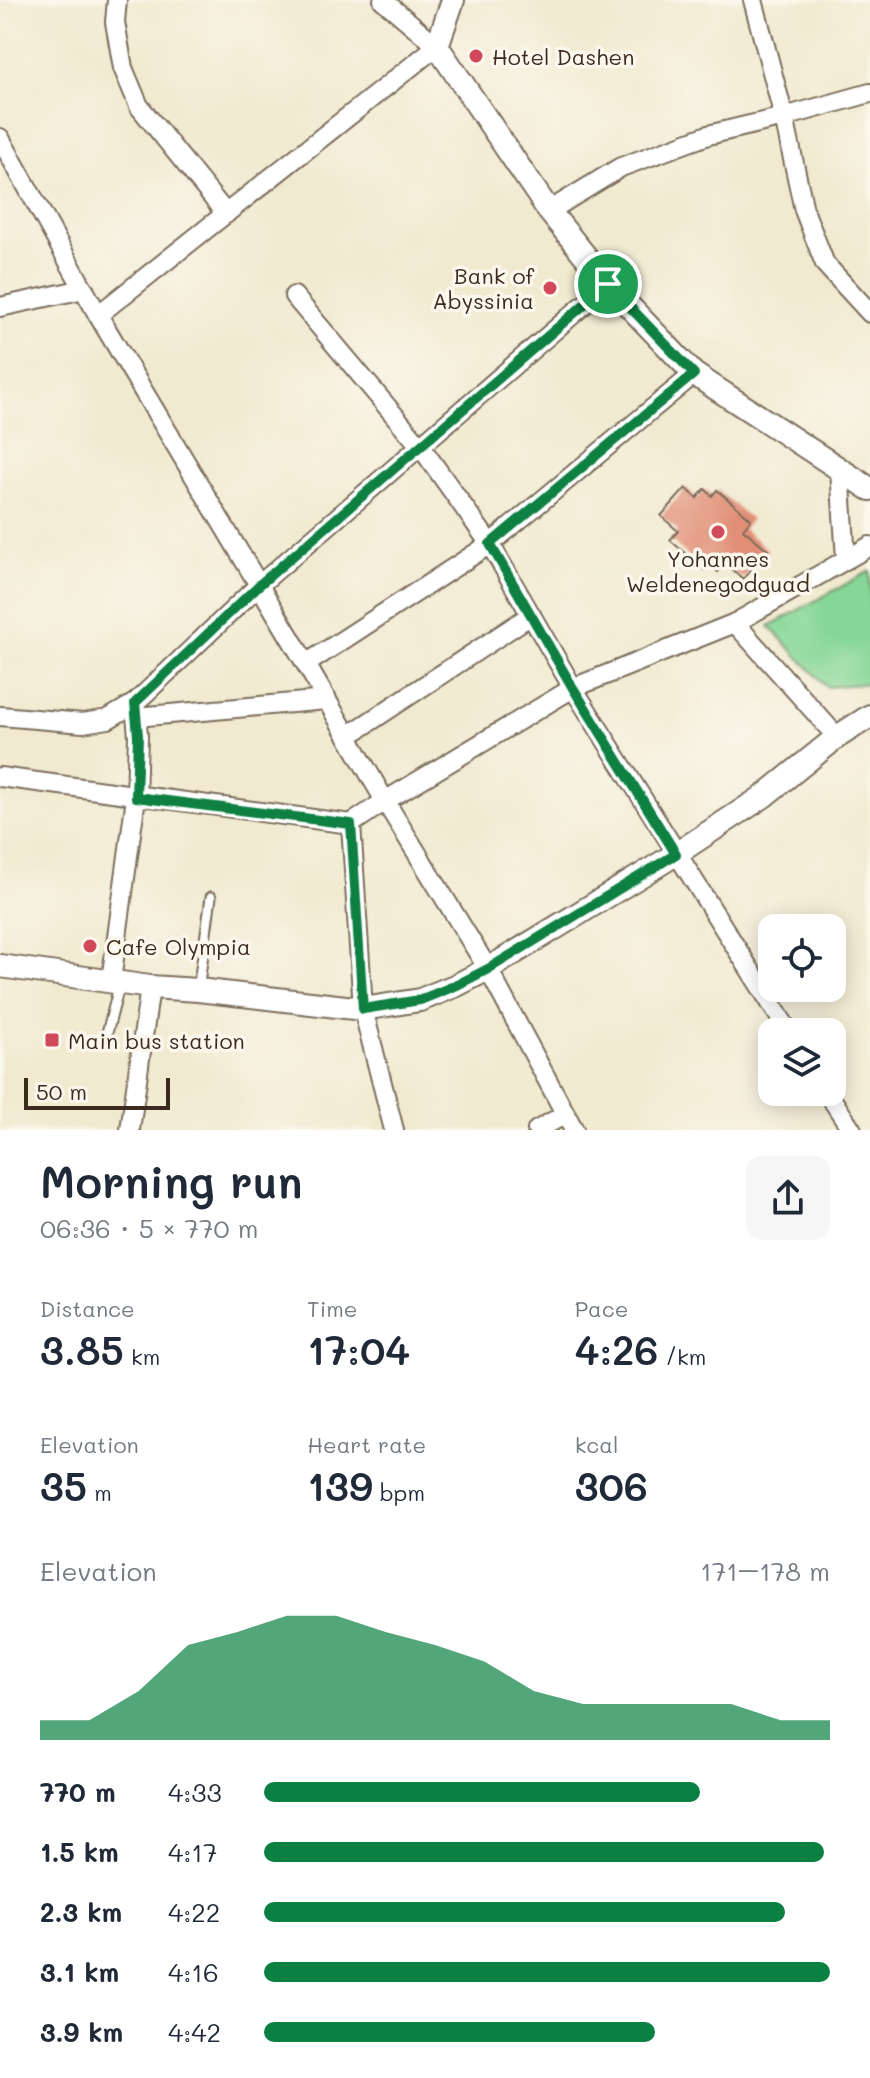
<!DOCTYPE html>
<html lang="en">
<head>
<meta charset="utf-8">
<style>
  body { margin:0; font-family:Mali,sans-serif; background:#f6f6f7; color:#1f2937; height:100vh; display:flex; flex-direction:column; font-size:30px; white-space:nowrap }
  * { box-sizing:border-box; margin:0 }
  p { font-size:26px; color:#747a83 }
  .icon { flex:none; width:44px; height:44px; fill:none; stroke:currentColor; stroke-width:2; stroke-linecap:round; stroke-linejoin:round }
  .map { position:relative; height:1130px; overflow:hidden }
  .sheet { display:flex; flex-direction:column; background:#fff; flex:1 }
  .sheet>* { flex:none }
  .controls { position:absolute; left:758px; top:914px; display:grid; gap:16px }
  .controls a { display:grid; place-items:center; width:88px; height:88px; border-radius:16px; background:#fff; box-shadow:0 4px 20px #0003; font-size:40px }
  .scale { position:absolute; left:24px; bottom:20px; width:146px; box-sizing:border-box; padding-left:8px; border:4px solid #3b2a1e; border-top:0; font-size:22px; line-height:28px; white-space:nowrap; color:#3b2a1e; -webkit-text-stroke:6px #fbf7ec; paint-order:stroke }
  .pin { position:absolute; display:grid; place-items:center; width:68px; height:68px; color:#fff; margin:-34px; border:4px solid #fff; border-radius:50%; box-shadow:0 2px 8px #0007 }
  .round { display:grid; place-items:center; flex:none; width:84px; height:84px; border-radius:16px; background:#f6f6f7 }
  .headline { display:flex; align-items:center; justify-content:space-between; height:136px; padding:0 40px }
  h1 { font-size:44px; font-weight:600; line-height:60px }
  .stats { display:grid; grid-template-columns:repeat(3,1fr); gap:12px; height:136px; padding:8px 40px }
  .stats div { display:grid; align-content:center }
  .stats b { font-size:40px; font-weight:600 }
  .stats small { font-size:22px; font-weight:400 }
  .stats p { font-size:22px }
  .chart { height:224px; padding:16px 40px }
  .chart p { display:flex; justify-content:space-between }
  .chart svg { width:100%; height:144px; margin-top:8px; fill:#0b8043; opacity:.7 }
  ul { padding:0 40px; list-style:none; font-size:26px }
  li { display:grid; grid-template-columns:128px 96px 1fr; align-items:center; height:60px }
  li i { height:20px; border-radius:10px; background:#0b8043 }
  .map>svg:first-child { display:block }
  .green { fill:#86d797; stroke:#60805a; stroke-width:2 }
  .building { fill:#e18f77 }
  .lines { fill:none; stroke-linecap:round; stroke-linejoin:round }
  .service-casing { stroke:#7b6d5c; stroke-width:13 }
  .minor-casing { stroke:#7b6d5c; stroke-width:22 }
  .tertiary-casing { stroke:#7b6d5c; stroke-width:26 }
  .service { stroke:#fff; stroke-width:9 }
  .minor { stroke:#fff; stroke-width:18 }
  .tertiary { stroke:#fff; stroke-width:22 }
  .route-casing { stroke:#fff; stroke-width:16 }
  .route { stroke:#0b8043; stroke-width:10 }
  .poi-dot { fill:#d1495b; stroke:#fbf7ec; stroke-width:3 }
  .labels { text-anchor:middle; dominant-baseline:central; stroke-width:7; stroke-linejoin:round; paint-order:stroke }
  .poi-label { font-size:22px; fill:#3b2a1e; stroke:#fbf7ec; text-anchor:start }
</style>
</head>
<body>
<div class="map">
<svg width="870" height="1130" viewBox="0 0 870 1130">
  <rect width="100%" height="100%" fill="#fbf7ec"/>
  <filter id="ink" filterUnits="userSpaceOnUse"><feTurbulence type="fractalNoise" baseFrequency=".0125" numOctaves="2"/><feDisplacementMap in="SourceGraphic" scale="16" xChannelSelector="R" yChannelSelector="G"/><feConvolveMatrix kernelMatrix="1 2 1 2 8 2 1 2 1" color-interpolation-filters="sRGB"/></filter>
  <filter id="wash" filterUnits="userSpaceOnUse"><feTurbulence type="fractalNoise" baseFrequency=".006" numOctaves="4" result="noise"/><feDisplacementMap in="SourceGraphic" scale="32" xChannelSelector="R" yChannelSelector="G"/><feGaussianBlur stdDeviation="1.8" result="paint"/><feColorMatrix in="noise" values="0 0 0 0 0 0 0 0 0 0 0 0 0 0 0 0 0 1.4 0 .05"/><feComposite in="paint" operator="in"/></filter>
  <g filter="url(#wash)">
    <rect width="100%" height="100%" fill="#f1ead0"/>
    <path class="green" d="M870,571V683L827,687L769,626Z"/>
    <g id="blocks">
      <path class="building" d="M686,488L697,498L705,489L712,496L717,490L751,519L743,529L768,550L743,579L725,563L718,572L709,564L704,570L670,540L678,531L661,516Z"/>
    </g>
  </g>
  <g filter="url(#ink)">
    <use href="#blocks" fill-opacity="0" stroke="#7b6d5c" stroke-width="2"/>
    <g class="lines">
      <defs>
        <g id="service">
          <path d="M198,990L211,897"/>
          <path d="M107,1033L120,983"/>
        </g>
        <g id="minor">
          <path d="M117,0L115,22L123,68L139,106L226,214"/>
          <path d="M753,0L784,117L804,210L825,264L870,313"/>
          <path d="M0,138L98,315L306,664L385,801L488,969L574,1130"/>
          <path d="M549,211L621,167L708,135L784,117L870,93"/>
          <path d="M294,296L421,447L490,544L573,688L789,1032"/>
          <path d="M0,307L84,289"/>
          <path d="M98,315L437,46L383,0"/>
          <path d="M840,470L846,559"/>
          <path d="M735,623L837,737"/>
          <path d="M306,664L490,544L694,374"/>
          <path d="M0,716L83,723L108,719L135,703L258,586L608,284"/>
          <path d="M136,717L327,700"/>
          <path d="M348,736L531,615"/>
          <path d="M0,777L351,824L385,801L573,688L735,623L870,546"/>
          <path d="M351,824L363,1009L394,1130"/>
          <path d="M111,981L136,797L138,736L135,703"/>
          <path d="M827,1092L852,1130"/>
          <path d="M130,1130L150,987"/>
          <path d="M537,1130L564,1115"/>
        </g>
        <g id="tertiary">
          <path d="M453,0L437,46L549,211L608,284L694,374L870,489"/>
          <path d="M0,966L150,987L198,990L363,1009L420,1000L457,985L488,969L676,854L764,796L837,737L870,716"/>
        </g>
      </defs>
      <use href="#service" class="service-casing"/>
      <use href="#minor" class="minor-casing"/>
      <use href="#tertiary" class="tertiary-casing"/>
      <use href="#service" class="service"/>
      <use href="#minor" class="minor"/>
      <use href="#tertiary" class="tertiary"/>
    </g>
  </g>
  <g class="lines" filter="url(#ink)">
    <defs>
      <path id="route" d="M608,284L694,374L490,544L573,688L676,854L488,969L457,985L420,1000L363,1009L351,824L136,797L138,736L135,703L258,586Z"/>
    </defs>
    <use href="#route" class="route-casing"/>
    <use href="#route" class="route"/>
  </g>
  <g class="poi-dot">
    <circle cx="476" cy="56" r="8"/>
    <circle cx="550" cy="288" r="8"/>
    <circle cx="718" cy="532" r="8"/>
    <circle cx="90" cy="946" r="8"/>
    <rect x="44" y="1032" width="16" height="16" rx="4"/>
  </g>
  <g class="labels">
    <g class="poi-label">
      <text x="492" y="56">Hotel Dashen</text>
      <text x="534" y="275" text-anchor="end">Bank of<tspan x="534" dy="25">Abyssinia</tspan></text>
      <text x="718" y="558" text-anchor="middle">Yohannes<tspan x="718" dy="25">Weldenegodguad</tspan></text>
      <text x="106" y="946">Cafe Olympia</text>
      <text x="68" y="1040">Main bus station</text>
    </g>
  </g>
</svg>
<div class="controls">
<a><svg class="icon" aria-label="locate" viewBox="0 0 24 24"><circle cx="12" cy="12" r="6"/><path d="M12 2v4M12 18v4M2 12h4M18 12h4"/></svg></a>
<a><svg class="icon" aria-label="layers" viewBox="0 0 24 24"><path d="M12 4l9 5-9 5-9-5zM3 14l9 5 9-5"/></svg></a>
</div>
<div class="scale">50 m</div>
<div class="pin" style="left:608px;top:284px;background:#1e9e55"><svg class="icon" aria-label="arrive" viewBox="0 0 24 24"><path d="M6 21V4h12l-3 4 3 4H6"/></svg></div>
</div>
<section class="sheet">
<div class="headline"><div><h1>Morning run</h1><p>06:36 · 5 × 770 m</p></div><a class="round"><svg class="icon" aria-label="share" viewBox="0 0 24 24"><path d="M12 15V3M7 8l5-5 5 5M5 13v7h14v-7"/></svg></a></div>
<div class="stats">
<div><p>Distance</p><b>3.85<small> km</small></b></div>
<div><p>Time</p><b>17:04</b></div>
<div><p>Pace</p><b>4:26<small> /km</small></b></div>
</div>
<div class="stats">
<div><p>Elevation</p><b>35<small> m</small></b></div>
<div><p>Heart rate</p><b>139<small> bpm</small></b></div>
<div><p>kcal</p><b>306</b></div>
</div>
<div class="chart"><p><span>Elevation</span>171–178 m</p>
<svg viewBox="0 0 160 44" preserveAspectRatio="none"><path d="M0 44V38L10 38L20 29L30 15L40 11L50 6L60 6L70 11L80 15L90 20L100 29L110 33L120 33L130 33L140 33L150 38L160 38V44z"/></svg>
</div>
<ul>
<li><b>770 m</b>4:33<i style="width:77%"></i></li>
<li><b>1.5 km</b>4:17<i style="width:99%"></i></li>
<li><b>2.3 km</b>4:22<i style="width:92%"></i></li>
<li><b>3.1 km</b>4:16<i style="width:100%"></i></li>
<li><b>3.9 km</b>4:42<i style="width:69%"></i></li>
</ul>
</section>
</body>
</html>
